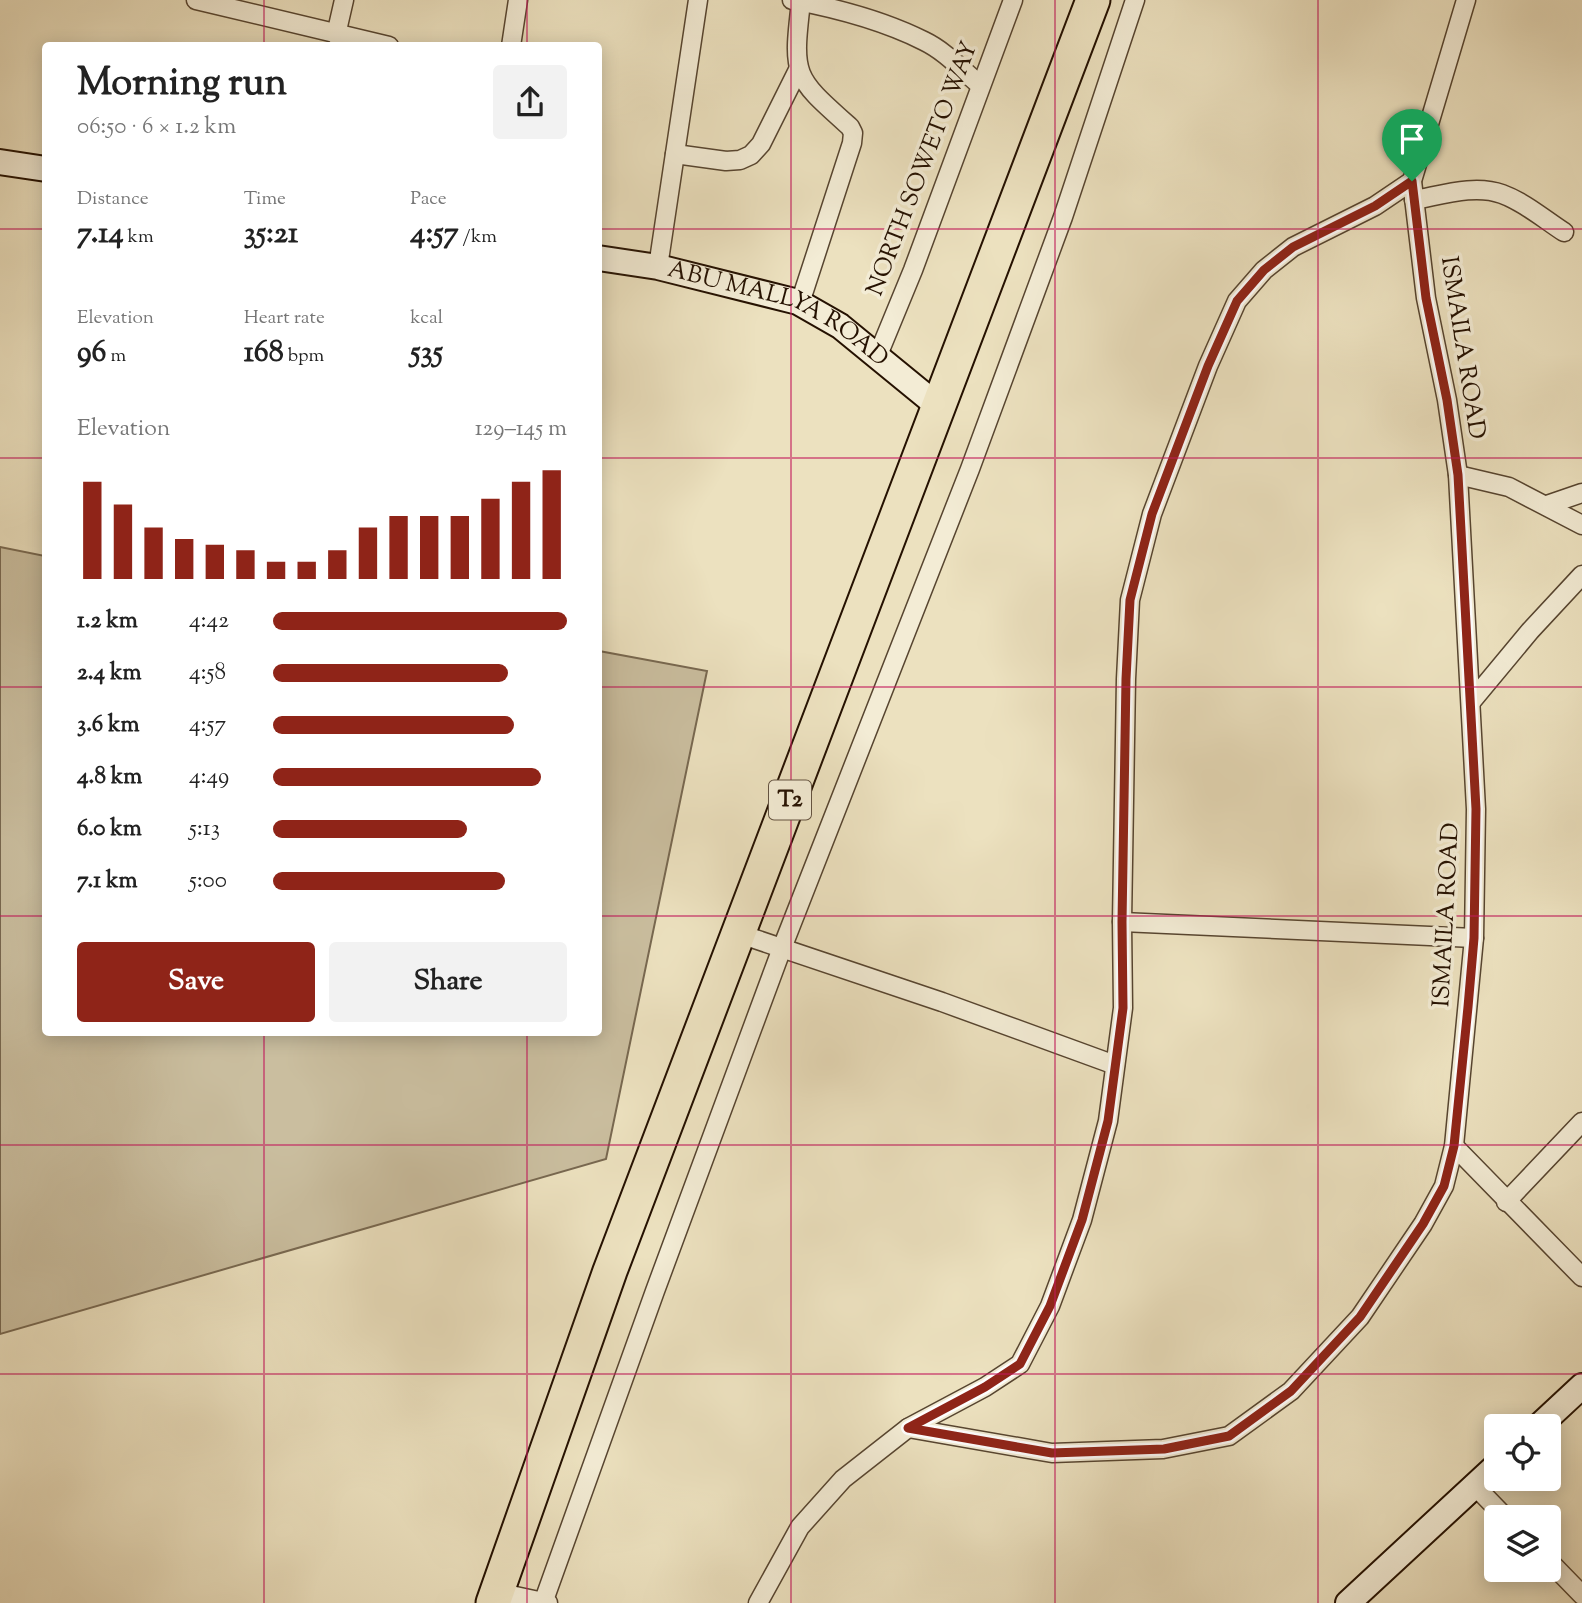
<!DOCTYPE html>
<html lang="en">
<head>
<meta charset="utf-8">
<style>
  body { margin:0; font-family:"Sorts Mill Goudy",serif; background:#f2f2f2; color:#222; height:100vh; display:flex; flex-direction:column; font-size:26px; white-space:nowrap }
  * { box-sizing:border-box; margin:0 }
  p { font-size:23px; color:#767676 }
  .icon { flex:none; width:38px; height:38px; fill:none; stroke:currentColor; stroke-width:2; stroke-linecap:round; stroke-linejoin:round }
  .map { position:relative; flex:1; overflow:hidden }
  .side { position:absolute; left:42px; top:42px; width:560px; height:994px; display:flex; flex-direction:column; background:#fff; border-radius:7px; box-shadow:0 4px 18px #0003 }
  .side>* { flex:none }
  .fabs { position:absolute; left:1484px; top:1414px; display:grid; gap:14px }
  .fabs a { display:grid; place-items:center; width:77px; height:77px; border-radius:7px; background:#fff; box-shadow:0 4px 18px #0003; font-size:35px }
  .pin { position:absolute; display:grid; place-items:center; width:60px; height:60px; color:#fff; margin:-72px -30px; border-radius:50% 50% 50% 0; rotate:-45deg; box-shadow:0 0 7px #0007 }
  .pin .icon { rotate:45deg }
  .round { display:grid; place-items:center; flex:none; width:74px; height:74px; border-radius:7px; background:#f2f2f2 }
  .summary { display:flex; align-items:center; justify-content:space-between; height:119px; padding:0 35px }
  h1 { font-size:38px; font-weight:700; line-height:52px }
  .metrics { display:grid; grid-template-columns:repeat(3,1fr); gap:10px; height:119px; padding:7px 35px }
  .metrics div { display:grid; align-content:center }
  .metrics b { font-size:30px; font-weight:700 }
  .metrics small { font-size:19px; font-weight:400 }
  .metrics p { font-size:19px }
  .chart { height:196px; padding:14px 35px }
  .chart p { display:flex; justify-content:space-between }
  .chart svg { width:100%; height:126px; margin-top:7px; stroke:#8f2418; stroke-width:6 }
  .primary-button { display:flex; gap:14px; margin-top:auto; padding:14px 35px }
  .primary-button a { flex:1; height:80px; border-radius:7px; background:#8f2418; color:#fff; font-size:28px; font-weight:700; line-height:80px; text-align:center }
  .primary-button a+a { background:#f2f2f2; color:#222 }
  ul { padding:0 35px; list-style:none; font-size:23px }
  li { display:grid; grid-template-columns:112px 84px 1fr; align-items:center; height:52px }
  li i { height:18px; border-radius:9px; background:#8f2418 }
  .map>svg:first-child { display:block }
  .green { fill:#cabe9f; stroke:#786850; stroke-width:2 }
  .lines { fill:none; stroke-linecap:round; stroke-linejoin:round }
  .street-casing { stroke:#574530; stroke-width:21 }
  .secondary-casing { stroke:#251101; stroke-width:28 }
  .highway-casing { stroke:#251101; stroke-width:37 }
  .street { stroke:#f3ecd5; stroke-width:18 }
  .secondary { stroke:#f3ecd5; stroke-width:24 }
  .highway { stroke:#ece1bf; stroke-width:33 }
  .route-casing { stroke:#fff; stroke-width:14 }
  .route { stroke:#8f2418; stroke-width:9 }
  .grid { fill:none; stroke:#c2185b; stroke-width:2; stroke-opacity:0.55 }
  .labels { text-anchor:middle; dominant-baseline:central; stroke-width:7; stroke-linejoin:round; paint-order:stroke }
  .shield { fill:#f3ecd5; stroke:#635341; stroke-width:2 }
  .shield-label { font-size:23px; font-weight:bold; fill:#251101 }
  .street-label { font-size:24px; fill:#251101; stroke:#f3ecd5 }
</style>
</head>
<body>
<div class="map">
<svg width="1582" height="1603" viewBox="0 0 1582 1603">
  <rect width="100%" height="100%" fill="#ece1bf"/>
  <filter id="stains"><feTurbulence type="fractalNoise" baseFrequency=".00286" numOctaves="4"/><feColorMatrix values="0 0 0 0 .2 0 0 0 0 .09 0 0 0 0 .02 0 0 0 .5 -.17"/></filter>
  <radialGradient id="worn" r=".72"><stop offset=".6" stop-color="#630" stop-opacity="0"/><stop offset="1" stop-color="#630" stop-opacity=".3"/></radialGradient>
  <path class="green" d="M0,547L45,556L46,1032H598L599,651L707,671L606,1159L0,1334Z"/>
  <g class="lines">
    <defs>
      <g id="street">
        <path d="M196,0L389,46"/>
        <path d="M792,0C835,8 884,21 924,41C945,51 962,70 980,85"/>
        <path d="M336,35L344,0"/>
        <path d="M511,46L518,0"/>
        <path d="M675,154L726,161L740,160L751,155L761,144L798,70"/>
        <path d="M1414,200C1442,195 1475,184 1502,194C1524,202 1544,219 1564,232"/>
        <path d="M658,267L698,0"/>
        <path d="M800,303L852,143L853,133L850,127C794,77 792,77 801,2"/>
        <path d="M878,355L913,270L1013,0"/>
        <path d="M1458,475L1509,487L1582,525"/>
        <path d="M1547,505L1582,493"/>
        <path d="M1471,702L1530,631L1582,575"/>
        <path d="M1122,922L1474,938"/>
        <path d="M740,934L942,1002L1115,1065"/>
        <path d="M1454,1146L1582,1277"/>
        <path d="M1506,1202L1582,1122"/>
        <path d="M908,1428L1052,1453L1163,1449L1229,1436L1291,1391L1360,1317L1423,1224L1444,1186L1454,1146L1474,938L1476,809L1458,475L1447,400L1426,298L1412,181L1466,0"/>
        <path d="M1475,1486L1505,1517"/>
        <path d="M1549,1561L1582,1595"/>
        <path d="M497,1592L548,1603"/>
        <path d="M543,1603L655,1291L782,948L970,469L1063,217L1135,0"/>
        <path d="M758,1603L800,1527L843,1479L908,1428L985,1387L1020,1364L1050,1306L1082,1220L1108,1121L1123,1008L1122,922L1126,679L1130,600L1152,514L1208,366L1237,301L1264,270L1293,247L1375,206L1412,181"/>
      </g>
      <g id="secondary">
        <path d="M0,162L46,169"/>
        <path id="s1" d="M598,258L658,267L798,302L840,326L939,407"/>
        <path d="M1539,1426L1582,1386"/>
        <path d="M1348,1603L1496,1466"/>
      </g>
      <path id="highway" d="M493,1603L610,1271L1093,0"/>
    </defs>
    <use href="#street" class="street-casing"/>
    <use href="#secondary" class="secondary-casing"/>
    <use href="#highway" class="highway-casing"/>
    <use href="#street" class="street"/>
    <use href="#secondary" class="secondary"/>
    <use href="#highway" class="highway"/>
  </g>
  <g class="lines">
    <defs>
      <path id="route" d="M1412,181L1426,298L1447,400L1458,475L1476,809L1474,938L1468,1007L1454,1146L1444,1186L1423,1224L1360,1317L1291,1391L1229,1436L1164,1449L1052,1453L908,1428L985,1387L1020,1364L1050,1306L1082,1220L1108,1121L1123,1008L1122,922L1126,679L1130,600L1152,514L1208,366L1237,301L1264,270L1293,247L1375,206Z"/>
    </defs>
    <use href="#route" class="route-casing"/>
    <use href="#route" class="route"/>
  </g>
  <path class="grid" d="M264,0V46M527,0V46M791,0V1603M1055,0V1603M1318,0V1603M0,229H46M598,229H1582M0,458H46M598,458H1582M0,687H46M598,687H1582M0,916H46M598,916H1582M264,1032V1603M527,1032V1603M0,1145H1582M0,1374H1582"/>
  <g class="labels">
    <rect class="shield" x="769" y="780.5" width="42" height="39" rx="5"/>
    <g class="shield-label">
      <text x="790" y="800">T2</text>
    </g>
    <g class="street-label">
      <text transform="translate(923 169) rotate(-69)">NORTH SOWETO WAY</text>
      <text stroke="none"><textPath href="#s1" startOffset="191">ABU MALLYA ROAD</textPath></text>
      <text transform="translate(1462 348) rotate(81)">ISMAILA ROAD</text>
      <text transform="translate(1447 915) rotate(-87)">ISMAILA ROAD</text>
    </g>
  </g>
  <rect width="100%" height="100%" filter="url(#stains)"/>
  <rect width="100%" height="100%" fill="url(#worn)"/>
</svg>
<div class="fabs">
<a><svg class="icon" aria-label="locate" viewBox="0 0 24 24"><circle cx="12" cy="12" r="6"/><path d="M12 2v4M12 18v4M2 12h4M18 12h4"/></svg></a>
<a><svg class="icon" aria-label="layers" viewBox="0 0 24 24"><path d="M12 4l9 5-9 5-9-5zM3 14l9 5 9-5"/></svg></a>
</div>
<div class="pin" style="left:1412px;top:181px;background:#1e9e55"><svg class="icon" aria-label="arrive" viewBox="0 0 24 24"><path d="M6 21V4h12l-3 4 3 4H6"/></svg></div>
<section class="side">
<div class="summary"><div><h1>Morning run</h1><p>06:50 · 6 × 1.2 km</p></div><a class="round"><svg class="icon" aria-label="share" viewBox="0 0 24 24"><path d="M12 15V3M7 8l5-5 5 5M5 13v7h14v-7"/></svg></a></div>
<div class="metrics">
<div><p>Distance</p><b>7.14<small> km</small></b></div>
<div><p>Time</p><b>35:21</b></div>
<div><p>Pace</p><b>4:57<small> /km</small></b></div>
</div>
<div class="metrics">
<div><p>Elevation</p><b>96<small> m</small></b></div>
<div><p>Heart rate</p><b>168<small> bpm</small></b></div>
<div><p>kcal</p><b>535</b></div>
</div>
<div class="chart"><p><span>Elevation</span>129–145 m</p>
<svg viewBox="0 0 160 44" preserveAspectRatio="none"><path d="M5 44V10M15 44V18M25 44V26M35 44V30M45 44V32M55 44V34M65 44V38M75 44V38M85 44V34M95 44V26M105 44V22M115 44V22M125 44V22M135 44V16M145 44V10M155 44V6"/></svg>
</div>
<ul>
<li><b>1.2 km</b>4:42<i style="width:100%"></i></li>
<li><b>2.4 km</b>4:58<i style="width:80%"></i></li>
<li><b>3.6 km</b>4:57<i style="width:82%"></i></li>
<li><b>4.8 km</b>4:49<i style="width:91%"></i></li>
<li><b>6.0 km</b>5:13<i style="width:66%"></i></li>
<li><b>7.1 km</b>5:00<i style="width:79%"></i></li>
</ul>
<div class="primary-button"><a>Save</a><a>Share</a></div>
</section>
</div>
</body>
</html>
